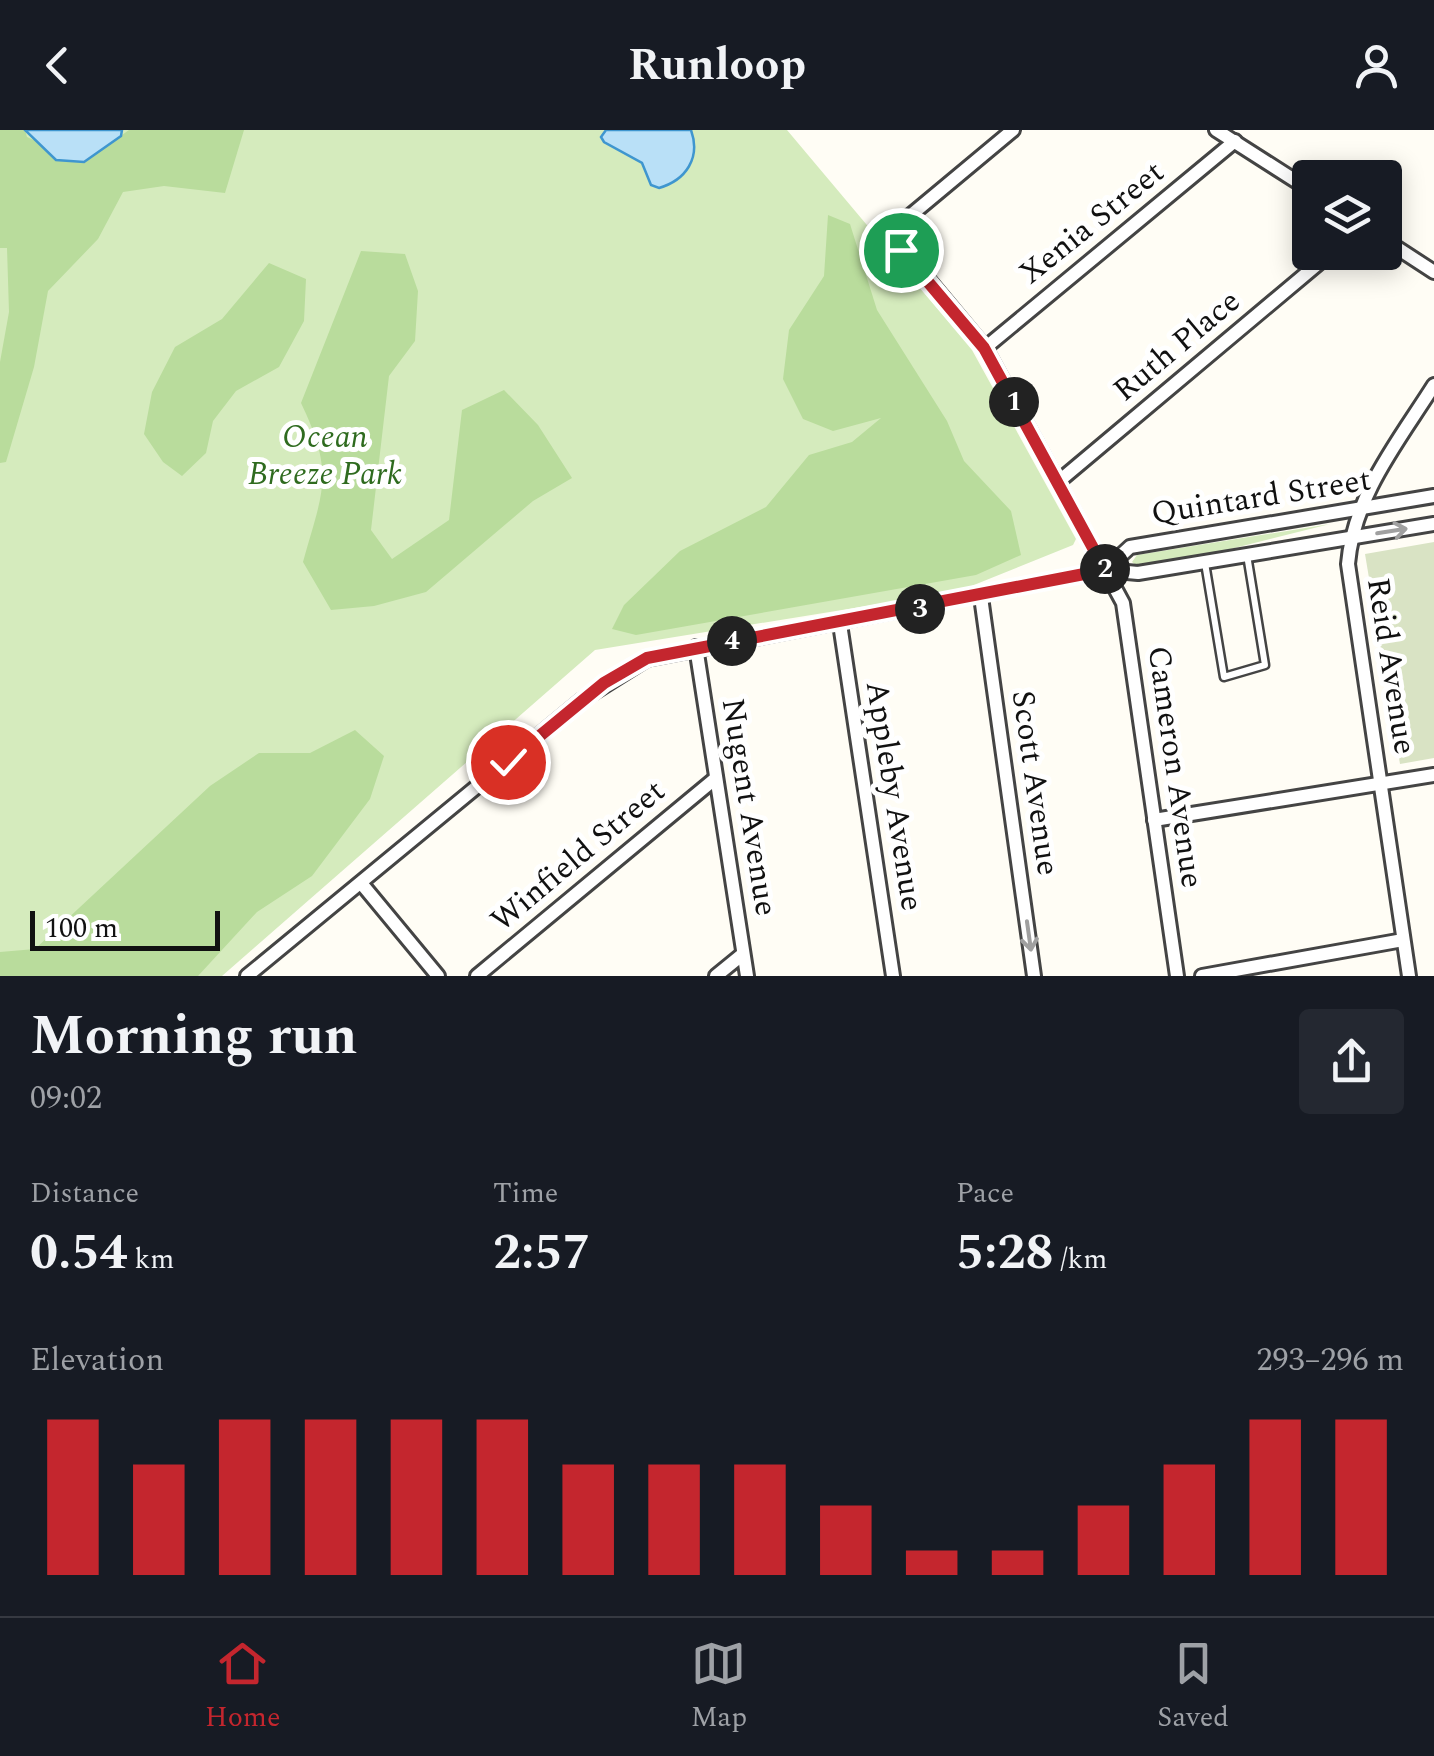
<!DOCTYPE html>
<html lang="en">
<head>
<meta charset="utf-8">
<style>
  body { margin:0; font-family:Spectral,serif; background:#242831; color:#f1f3f6; height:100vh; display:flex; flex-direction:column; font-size:38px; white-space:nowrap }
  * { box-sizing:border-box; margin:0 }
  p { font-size:32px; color:#9ea1a6 }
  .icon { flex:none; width:55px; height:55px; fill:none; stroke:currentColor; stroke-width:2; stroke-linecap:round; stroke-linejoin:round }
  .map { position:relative; height:846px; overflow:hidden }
  .drawer { display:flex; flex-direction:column; background:#171b24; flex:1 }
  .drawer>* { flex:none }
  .tools { position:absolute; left:1292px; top:30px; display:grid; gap:20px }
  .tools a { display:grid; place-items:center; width:110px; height:110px; border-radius:10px; background:#171b24; box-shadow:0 5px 25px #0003; font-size:50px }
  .scale { position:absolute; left:30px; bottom:25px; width:190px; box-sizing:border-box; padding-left:10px; border:5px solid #111; border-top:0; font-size:28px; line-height:35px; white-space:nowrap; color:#111; -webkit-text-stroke:8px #fff; paint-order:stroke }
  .pin { position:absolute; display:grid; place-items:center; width:85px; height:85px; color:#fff; margin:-42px; border:5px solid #fff; border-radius:50%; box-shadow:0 2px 10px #0007 }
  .km { position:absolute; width:50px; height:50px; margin:-25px; border-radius:50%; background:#222; color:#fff; font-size:28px; line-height:50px; text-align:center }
  .round { display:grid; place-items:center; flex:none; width:105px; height:105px; border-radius:10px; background:#242831 }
  .head { display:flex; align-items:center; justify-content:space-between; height:170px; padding:0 30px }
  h1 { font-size:55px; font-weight:700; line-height:75px }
  .stats { display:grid; grid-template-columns:repeat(3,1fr); gap:15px; height:170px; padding:10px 30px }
  .stats div { display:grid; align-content:center }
  .stats b { font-size:50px; font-weight:700 }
  .stats small { font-size:28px; font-weight:400 }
  .stats p { font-size:28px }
  .chart { height:280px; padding:20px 30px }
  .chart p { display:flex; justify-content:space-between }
  .chart svg { width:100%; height:180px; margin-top:10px; stroke:#c4262e; stroke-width:6 }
  header { display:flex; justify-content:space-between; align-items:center; height:130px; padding:0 30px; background:#171b24; font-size:45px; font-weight:700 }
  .dock { display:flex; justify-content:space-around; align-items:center; height:140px; border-top:2px solid #363941; background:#171b24; font-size:28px; color:#9ea1a6 }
  .dock a { display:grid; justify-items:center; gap:5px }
  .dock .current { color:#c4262e }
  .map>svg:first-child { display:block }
  .green { fill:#d5ebbd }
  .forest { fill:#b9dc9c }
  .cemetery { fill:#d9e3c4 }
  .water { fill:#b9e0f7; stroke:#3f96cf; stroke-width:2.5 }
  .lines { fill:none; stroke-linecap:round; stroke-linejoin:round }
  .service-casing { stroke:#444; stroke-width:11 }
  .minor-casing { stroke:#444; stroke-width:18 }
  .service { stroke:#fff; stroke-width:6 }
  .minor { stroke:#fff; stroke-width:12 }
  .oneway { stroke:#a0a0a0 }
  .route-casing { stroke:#fff; stroke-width:20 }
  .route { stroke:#c4262e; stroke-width:12 }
  .labels { text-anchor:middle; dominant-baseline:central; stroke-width:10; stroke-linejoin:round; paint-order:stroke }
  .street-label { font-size:32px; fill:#111; stroke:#fff }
  .park-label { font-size:32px; font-style:italic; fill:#2f6b1f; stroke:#fff }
</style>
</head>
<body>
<header><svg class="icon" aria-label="back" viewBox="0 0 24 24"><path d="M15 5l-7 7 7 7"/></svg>Runloop<svg class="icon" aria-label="person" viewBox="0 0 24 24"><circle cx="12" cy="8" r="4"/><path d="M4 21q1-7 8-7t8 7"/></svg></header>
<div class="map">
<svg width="1434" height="846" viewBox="0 0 1434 846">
  <rect width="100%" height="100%" fill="#fffdf5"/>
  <g class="green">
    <path d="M0,0H787L972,220L1076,409L1073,415L959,461L595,520L222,846H0Z"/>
    <path d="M1330,394L1207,425L1137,436L1132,432L1137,425Z"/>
  </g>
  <g class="forest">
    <path d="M0,0H25L27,7L84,32L129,0H244L225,63L164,56L123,62L98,109L48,161L34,237L6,332L0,333V232L9,182L7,118H0Z"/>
    <path d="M828,85L850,94L877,180L947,291L964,331L1011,381L1021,425L976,445L636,505L612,499L624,475L680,421L766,377L809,325L852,312L881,288L833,301L803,289L783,249L789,200L824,146Z"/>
    <path d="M361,121L405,124L418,161L415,211L389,246L371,400L392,429L449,390L462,280L504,260L538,295L572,348L533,371L426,462L374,476L331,480L303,432C323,360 335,344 301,273Z"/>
    <path d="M269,133L306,149L304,191L279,237L236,261L213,291L206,323L182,346L163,332L144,304L152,262L175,217L222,189Z"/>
    <path d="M355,600L384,626L370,669L312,746L257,782L198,846H0V822L35,819L210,656L259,623H310Z"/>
  </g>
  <path class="cemetery" d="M1434,412V628L1400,634L1365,424Z"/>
  <g class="water">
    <path d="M25,0H122L121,6L84,32L56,30Z"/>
    <path d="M606,0H691C701,28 686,50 659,58L651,55L642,33L604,12L601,7Z"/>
  </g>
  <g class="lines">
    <defs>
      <path id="service" d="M1205,433L1224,547L1265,535L1247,425"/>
      <g id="minor">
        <path d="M1013,0L905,90L897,112L985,218L1123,473L1177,846"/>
        <path d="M1216,0L1310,60"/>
        <path d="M1385,110L1434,142"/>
        <path d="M985,218L1235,11"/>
        <path d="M1058,352L1332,122"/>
        <path d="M1105,440L1130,417L1434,366"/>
        <path d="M981,467L1034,846"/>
        <path d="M840,494L893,846"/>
        <path d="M696,517L747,846"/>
        <path d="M1154,690L1434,645"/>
        <path d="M361,753L438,846"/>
        <path d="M247,846L582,570L647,529L1105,440L1138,443L1434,394"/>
        <path d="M477,846L716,648"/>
        <path d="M716,846L743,824"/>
        <path d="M1202,846L1403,810"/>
        <path d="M1409,846L1348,434C1354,365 1398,312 1434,255"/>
      </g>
    </defs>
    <use href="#service" class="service-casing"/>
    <use href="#minor" class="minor-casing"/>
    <use href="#service" class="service"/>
    <use href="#minor" class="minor"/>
  </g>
  <defs><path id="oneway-shaft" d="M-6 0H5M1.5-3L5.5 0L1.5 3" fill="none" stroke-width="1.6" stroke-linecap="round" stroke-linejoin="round" transform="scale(2.5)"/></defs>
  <g class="oneway">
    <use href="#oneway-shaft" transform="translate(1392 401) rotate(-9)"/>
    <use href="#oneway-shaft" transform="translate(1029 806) rotate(82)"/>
  </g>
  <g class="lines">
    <defs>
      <path id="route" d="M508,632L604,553L647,528L1105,440L984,218L901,120"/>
    </defs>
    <use href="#route" class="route-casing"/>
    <use href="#route" class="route"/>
  </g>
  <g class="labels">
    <g class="street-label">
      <text transform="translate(1092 93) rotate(-39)">Xenia Street</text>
      <text transform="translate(1177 216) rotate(-40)">Ruth Place</text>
      <text transform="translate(1261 367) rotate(-9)">Quintard Street</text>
      <text transform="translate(1391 536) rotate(81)">Reid Avenue</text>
      <text transform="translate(1175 637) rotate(82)">Cameron Avenue</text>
      <text transform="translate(1035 653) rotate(82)">Scott Avenue</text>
      <text transform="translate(894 666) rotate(81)">Appleby Avenue</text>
      <text transform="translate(749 677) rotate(81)">Nugent Avenue</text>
      <text transform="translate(578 726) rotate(-40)">Winfield Street</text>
    </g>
    <g class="park-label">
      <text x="325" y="307">Ocean<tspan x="325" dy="37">Breeze Park</tspan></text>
    </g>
  </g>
</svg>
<div class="tools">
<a><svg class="icon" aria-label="layers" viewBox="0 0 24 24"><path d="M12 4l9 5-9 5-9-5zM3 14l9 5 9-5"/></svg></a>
</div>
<div class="scale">100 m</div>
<div class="pin" style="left:901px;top:120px;background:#1e9e55"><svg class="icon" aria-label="arrive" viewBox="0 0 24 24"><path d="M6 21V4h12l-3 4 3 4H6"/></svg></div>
<div class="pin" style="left:508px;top:632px;background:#d93025"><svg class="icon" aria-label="check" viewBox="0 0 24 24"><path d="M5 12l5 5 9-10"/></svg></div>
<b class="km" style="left:1014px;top:272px">1</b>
<b class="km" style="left:1105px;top:439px">2</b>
<b class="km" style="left:920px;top:479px">3</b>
<b class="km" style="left:732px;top:511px">4</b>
</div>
<section class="drawer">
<div class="head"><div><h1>Morning run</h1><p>09:02</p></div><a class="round"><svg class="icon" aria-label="share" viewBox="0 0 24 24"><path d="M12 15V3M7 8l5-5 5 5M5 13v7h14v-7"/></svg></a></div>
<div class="stats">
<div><p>Distance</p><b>0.54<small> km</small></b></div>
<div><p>Time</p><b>2:57</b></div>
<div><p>Pace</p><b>5:28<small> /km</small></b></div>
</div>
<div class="chart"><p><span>Elevation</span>293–296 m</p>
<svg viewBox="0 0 160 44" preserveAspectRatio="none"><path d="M5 44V6M15 44V17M25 44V6M35 44V6M45 44V6M55 44V6M65 44V17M75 44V17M85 44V17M95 44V27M105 44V38M115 44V38M125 44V27M135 44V17M145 44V6M155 44V6"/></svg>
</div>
</section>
<nav class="dock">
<a class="current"><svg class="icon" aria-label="home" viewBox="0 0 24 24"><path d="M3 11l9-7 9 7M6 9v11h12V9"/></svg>Home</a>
<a><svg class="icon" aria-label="map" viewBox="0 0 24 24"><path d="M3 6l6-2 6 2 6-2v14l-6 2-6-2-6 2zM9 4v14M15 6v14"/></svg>Map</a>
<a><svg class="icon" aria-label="saved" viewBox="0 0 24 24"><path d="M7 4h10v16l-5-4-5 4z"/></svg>Saved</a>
</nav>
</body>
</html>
